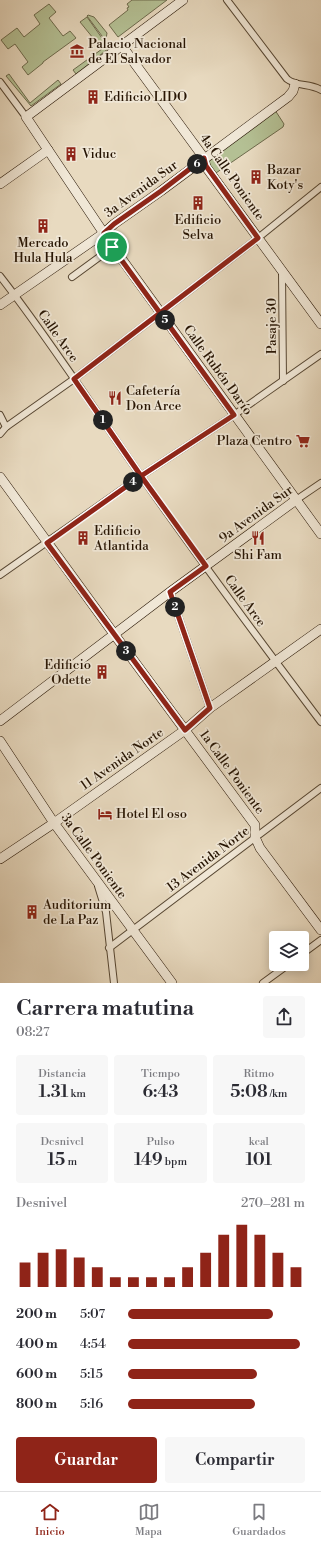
<!DOCTYPE html>
<html lang="es">
<head>
<meta charset="utf-8">
<style>
  body { margin:0; font-family:"Libre Bodoni",serif; background:#f7f7f7; color:#2b2b33; height:100vh; display:flex; flex-direction:column; font-size:15px; white-space:nowrap }
  * { box-sizing:border-box; margin:0 }
  p { font-size:13px; color:#7c7c81 }
  .icon { flex:none; width:22px; height:22px; fill:none; stroke:currentColor; stroke-width:2; stroke-linecap:round; stroke-linejoin:round }
  .map { position:relative; height:983px; overflow:hidden }
  .sheet { display:flex; flex-direction:column; background:#fff; flex:1 }
  .sheet>* { flex:none }
  .fabs { position:absolute; left:269px; top:931px; display:grid; gap:8px }
  .fabs a { display:grid; place-items:center; width:40px; height:40px; border-radius:4px; background:#fff; box-shadow:0 2px 10px #0003; font-size:20px }
  .pin { position:absolute; display:grid; place-items:center; width:34px; height:34px; color:#fff; margin:-17px; border:2px solid #fff; border-radius:50%; box-shadow:0 1px 4px #0007 }
  .km { position:absolute; width:20px; height:20px; margin:-10px; border-radius:50%; background:#222; color:#fff; font-size:11px; line-height:20px; text-align:center }
  .round { display:grid; place-items:center; flex:none; width:42px; height:42px; border-radius:4px; background:#f7f7f7 }
  .overview { display:flex; align-items:center; justify-content:space-between; height:68px; padding:0 16px }
  h1 { font-size:22px; font-weight:600; line-height:30px }
  .figures { display:grid; grid-template-columns:repeat(3,1fr); gap:6px; height:68px; padding:4px 16px }
  .figures div { display:grid; align-content:center; border-radius:4px; background:#f7f7f7; text-align:center }
  .figures b { font-size:17px; font-weight:600 }
  .figures small { font-size:11px; font-weight:400 }
  .figures p { font-size:11px }
  .chart { height:112px; padding:8px 16px }
  .chart p { display:flex; justify-content:space-between }
  .chart svg { width:100%; height:72px; margin-top:4px; stroke:#8f2418; stroke-width:6 }
  .action { display:flex; gap:8px; margin-top:auto; padding:8px 16px }
  .action a { flex:1; height:46px; border-radius:4px; background:#8f2418; color:#fff; font-size:16px; font-weight:600; line-height:46px; text-align:center }
  .action a+a { background:#f7f7f7; color:#2b2b33 }
  ul { padding:0 16px; list-style:none; font-size:13px }
  li { display:grid; grid-template-columns:64px 48px 1fr; align-items:center; height:30px }
  li i { height:10px; border-radius:5px; background:#8f2418 }
  .tabs { display:flex; justify-content:space-around; align-items:center; height:56px; border-top:1px solid #e1e1e2; background:#fff; font-size:11px; color:#7c7c81 }
  .tabs a { display:grid; justify-items:center; gap:2px }
  .tabs .on { color:#8f2418 }
  .map>svg:first-child { display:block }
  .green { fill:#b4c094; stroke:#6d6a4c }
  .lines { fill:none; stroke-linecap:round; stroke-linejoin:round }
  .street-casing { stroke:#564632; stroke-width:8 }
  .secondary-casing { stroke:#261403; stroke-width:10 }
  .street { stroke:#f0e7d6; stroke-width:6 }
  .secondary { stroke:#f0e7d6; stroke-width:9 }
  .route-casing { stroke:#fff; stroke-width:8 }
  .route { stroke:#8f2418; stroke-width:5 }
  .labels { text-anchor:middle; dominant-baseline:central; stroke-width:3.5; stroke-linejoin:round; paint-order:stroke }
  .poi-label { font-size:13px; fill:#261403; stroke:#f0e7d6; text-anchor:start }
  .street-label { font-size:13px; fill:#261403; stroke:#f0e7d6 }
</style>
</head>
<body>
<div class="map">
<svg width="321" height="983" viewBox="0 0 321 983">
  <rect width="100%" height="100%" fill="#e8dac0"/>
  <filter id="stains"><feTurbulence type="fractalNoise" baseFrequency=".005" numOctaves="4"/><feColorMatrix values="0 0 0 0 .2 0 0 0 0 .09 0 0 0 0 .02 0 0 0 .5 -.17"/></filter>
  <radialGradient id="worn" r=".72"><stop offset=".6" stop-color="#630" stop-opacity="0"/><stop offset="1" stop-color="#630" stop-opacity=".3"/></radialGradient>
  <g class="green">
    <path d="M132,0H167L118,37L109,25L128,10L127,8L129,7L127,4Z"/>
    <path d="M49,4L56,12L49,18L63,36L70,31L76,38L43,62V63L28,75L22,67L28,62L15,44L8,49L1,40L17,28L24,37L40,24L34,15Z"/>
    <path d="M88,15L94,17L107,33L106,39L105,40L87,16Z"/>
    <path d="M87,17L109,48L76,74L73,70L102,49L80,22Z"/>
    <path d="M9,74L30,103L58,80L61,84L31,106L6,76Z"/>
    <path d="M273,107L284,124L283,127L213,175L204,158Z"/>
  </g>
  <g class="lines">
    <defs>
      <g id="street">
        <path d="M227,0L287,79C297,87 310,83 321,90"/>
        <path d="M0,82L26,117"/>
        <path d="M282,272L283,381"/>
        <path d="M0,276C50,340 94,409 141,476C199,559 260,641 321,722"/>
        <path d="M72,277L113,247"/>
        <path d="M0,415L6,427"/>
        <path d="M0,434L6,427L74,379L258,238L321,187"/>
        <path d="M296,500L321,483"/>
        <path d="M0,575L141,476L234,415L321,354"/>
        <path d="M170,592L210,708"/>
        <path d="M98,886L106,912L114,983"/>
        <path d="M109,948L321,788"/>
        <path d="M302,954L321,940"/>
        <path d="M263,983L289,964"/>
      </g>
      <g id="secondary">
        <path d="M183,0L26,117L113,247L321,534"/>
        <path d="M122,46L204,158L206,167L321,324"/>
        <path d="M0,184L48,150"/>
        <path d="M0,305L104,233L114,224L161,191L288,97L293,91L295,84"/>
        <path d="M0,477L114,634L255,825V837L260,848L321,930"/>
        <path d="M0,721L170,592L296,500"/>
        <path d="M0,741L54,823L172,983"/>
        <path d="M0,859L54,823L185,730L210,708L321,629"/>
      </g>
    </defs>
    <use href="#street" class="street-casing"/>
    <use href="#secondary" class="secondary-casing"/>
    <use href="#street" class="street"/>
    <use href="#secondary" class="secondary"/>
  </g>
  <g class="lines">
    <defs>
      <path id="route" d="M112,247L160,313L74,379L141,476L206,566L170,592L210,708L185,730L47,543L141,476L234,415L160,313L258,238L206,166L204,158L161,191L114,224L104,233L112,247"/>
    </defs>
    <use href="#route" class="route-casing"/>
    <use href="#route" class="route"/>
  </g>
  <defs>
    <symbol id="museum-bare" viewBox="-9 -9 18 18"><path d="M0-6L6-3V-2H-6V-3ZM-5-1h2V3h-2ZM-1-1h2V3h-2ZM3-1h2V3H3ZM-6 4H6V6H-6Z" fill="#8f2418" stroke="#f0e7d6" stroke-width="2.5" paint-order="stroke"/></symbol>
    <symbol id="building-bare" viewBox="-9 -9 18 18"><path d="M-4-6H4V6H1V3H-1V6H-4ZM-2.5-4.3h1.7v1.8h-1.7ZM.8-4.3h1.7v1.8H.8ZM-2.5-1h1.7V.8h-1.7ZM.8-1h1.7V.8H.8Z" fill="#8f2418" stroke="#f0e7d6" stroke-width="2.5" paint-order="stroke"/></symbol>
    <symbol id="restaurant-bare" viewBox="-9 -9 18 18"><path d="M-5-6h1v4h1v-4h1v4h1v-4h1v5L-1.5 .5V6h-2V.5L-5-1ZM5-6V6H3V1.5H1.5Q1.5-4 5-6Z" fill="#8f2418" stroke="#f0e7d6" stroke-width="2.5" paint-order="stroke"/></symbol>
    <symbol id="supermarket-bare" viewBox="-9 -9 18 18"><path d="M-6-5.5h2.5l.6 2H6L4.5 2H-2.5L-4.4-4H-6ZM-1.5 3.2a1.3 1.3 0 1 0 .1 0ZM3 3.2a1.3 1.3 0 1 0 .1 0Z" fill="#8f2418" stroke="#f0e7d6" stroke-width="2.5" paint-order="stroke"/></symbol>
    <symbol id="hotel-bare" viewBox="-9 -9 18 18"><path d="M-6-4.5h1.5V1H6V5H4.5V3h-9V5H-6ZM-4 0a1.8 1.8 0 1 1 3.6 0ZM.5 0V-2.5h3Q6-2.5 6 0Z" fill="#8f2418" stroke="#f0e7d6" stroke-width="2.5" paint-order="stroke"/></symbol>
  </defs>
  <g fill-rule="evenodd">
    <use href="#museum-bare" x="67" y="41" width="20" height="20"/>
    <use href="#building-bare" x="83" y="87" width="20" height="20"/>
    <use href="#building-bare" x="61" y="144" width="20" height="20"/>
    <use href="#building-bare" x="246" y="167" width="20" height="20"/>
    <use href="#building-bare" x="188" y="193" width="20" height="20"/>
    <use href="#building-bare" x="33" y="216" width="20" height="20"/>
    <use href="#restaurant-bare" x="105" y="388" width="20" height="20"/>
    <use href="#supermarket-bare" x="293" y="431" width="20" height="20"/>
    <use href="#building-bare" x="73" y="528" width="20" height="20"/>
    <use href="#restaurant-bare" x="248" y="528" width="20" height="20"/>
    <use href="#building-bare" x="92" y="662" width="20" height="20"/>
    <use href="#hotel-bare" x="95" y="804" width="20" height="20"/>
    <use href="#building-bare" x="22" y="902" width="20" height="20"/>
  </g>
  <g class="labels">
    <g class="poi-label">
      <text x="88" y="44">Palacio Nacional<tspan x="88" dy="15">de El Salvador</tspan></text>
      <text x="104" y="97">Edificio LIDO</text>
      <text x="82" y="154">Viduc</text>
      <text x="267" y="170">Bazar<tspan x="267" dy="15">Koty's</tspan></text>
      <text x="198" y="220" text-anchor="middle">Edificio<tspan x="198" dy="15">Selva</tspan></text>
      <text x="43" y="243" text-anchor="middle">Mercado<tspan x="43" dy="15">Hula Hula</tspan></text>
      <text x="126" y="391">Cafetería<tspan x="126" dy="15">Don Arce</tspan></text>
      <text x="292" y="441" text-anchor="end">Plaza Centro</text>
      <text x="94" y="531">Edificio<tspan x="94" dy="15">Atlantida</tspan></text>
      <text x="258" y="555" text-anchor="middle">Shi Fam</text>
      <text x="91" y="665" text-anchor="end">Edificio<tspan x="91" dy="15">Odette</tspan></text>
      <text x="116" y="814">Hotel El oso</text>
      <text x="43" y="905">Auditorium<tspan x="43" dy="15">de La Paz</tspan></text>
    </g>
    <g class="street-label">
      <text transform="translate(232 177) rotate(55)">4a Calle Poniente</text>
      <text transform="translate(141 189) rotate(-36)">3a Avenida Sur</text>
      <text transform="translate(272 326) rotate(-90)">Pasaje 30</text>
      <text transform="translate(58 336) rotate(55)">Calle Arce</text>
      <text transform="translate(218 370) rotate(54)">Calle Rubén Darío</text>
      <text transform="translate(256 514) rotate(-36)">9a Avenida Sur</text>
      <text transform="translate(245 601) rotate(54)">Calle Arce</text>
      <text transform="translate(122 759) rotate(-35)">11 Avenida Norte</text>
      <text transform="translate(232 772) rotate(54)">1a Calle Poniente</text>
      <text transform="translate(94 856) rotate(54)">3a Calle Poniente</text>
      <text transform="translate(208 859) rotate(-37)">13 Avenida Norte</text>
    </g>
  </g>
  <rect width="100%" height="100%" filter="url(#stains)"/>
  <rect width="100%" height="100%" fill="url(#worn)"/>
</svg>
<div class="fabs">
<a><svg class="icon" aria-label="layers" viewBox="0 0 24 24"><path d="M12 4l9 5-9 5-9-5zM3 14l9 5 9-5"/></svg></a>
</div>
<div class="pin" style="left:112px;top:247px;background:#1e9e55"><svg class="icon" aria-label="arrive" viewBox="0 0 24 24"><path d="M6 21V4h12l-3 4 3 4H6"/></svg></div>
<b class="km" style="left:103px;top:420px">1</b>
<b class="km" style="left:175px;top:607px">2</b>
<b class="km" style="left:126px;top:651px">3</b>
<b class="km" style="left:133px;top:482px">4</b>
<b class="km" style="left:165px;top:320px">5</b>
<b class="km" style="left:197px;top:164px">6</b>
</div>
<section class="sheet">
<div class="overview"><div><h1>Carrera matutina</h1><p>08:27</p></div><a class="round"><svg class="icon" aria-label="share" viewBox="0 0 24 24"><path d="M12 15V3M7 8l5-5 5 5M5 13v7h14v-7"/></svg></a></div>
<div class="figures">
<div><p>Distancia</p><b>1.31<small> km</small></b></div>
<div><p>Tiempo</p><b>6:43</b></div>
<div><p>Ritmo</p><b>5:08<small> /km</small></b></div>
</div>
<div class="figures">
<div><p>Desnivel</p><b>15<small> m</small></b></div>
<div><p>Pulso</p><b>149<small> bpm</small></b></div>
<div><p>kcal</p><b>101</b></div>
</div>
<div class="chart"><p><span>Desnivel</span>270–281 m</p>
<svg viewBox="0 0 160 44" preserveAspectRatio="none"><path d="M5 44V29M15 44V23M25 44V21M35 44V26M45 44V32M55 44V38M65 44V38M75 44V38M85 44V38M95 44V32M105 44V23M115 44V12M125 44V6M135 44V12M145 44V23M155 44V32"/></svg>
</div>
<ul>
<li><b>200 m</b>5:07<i style="width:82%"></i></li>
<li><b>400 m</b>4:54<i style="width:97%"></i></li>
<li><b>600 m</b>5:15<i style="width:73%"></i></li>
<li><b>800 m</b>5:16<i style="width:72%"></i></li>
</ul>
<div class="action"><a>Guardar</a><a>Compartir</a></div>
</section>
<nav class="tabs">
<a class="on"><svg class="icon" aria-label="home" viewBox="0 0 24 24"><path d="M3 11l9-7 9 7M6 9v11h12V9"/></svg>Inicio</a>
<a><svg class="icon" aria-label="map" viewBox="0 0 24 24"><path d="M3 6l6-2 6 2 6-2v14l-6 2-6-2-6 2zM9 4v14M15 6v14"/></svg>Mapa</a>
<a><svg class="icon" aria-label="saved" viewBox="0 0 24 24"><path d="M7 4h10v16l-5-4-5 4z"/></svg>Guardados</a>
</nav>
</body>
</html>
